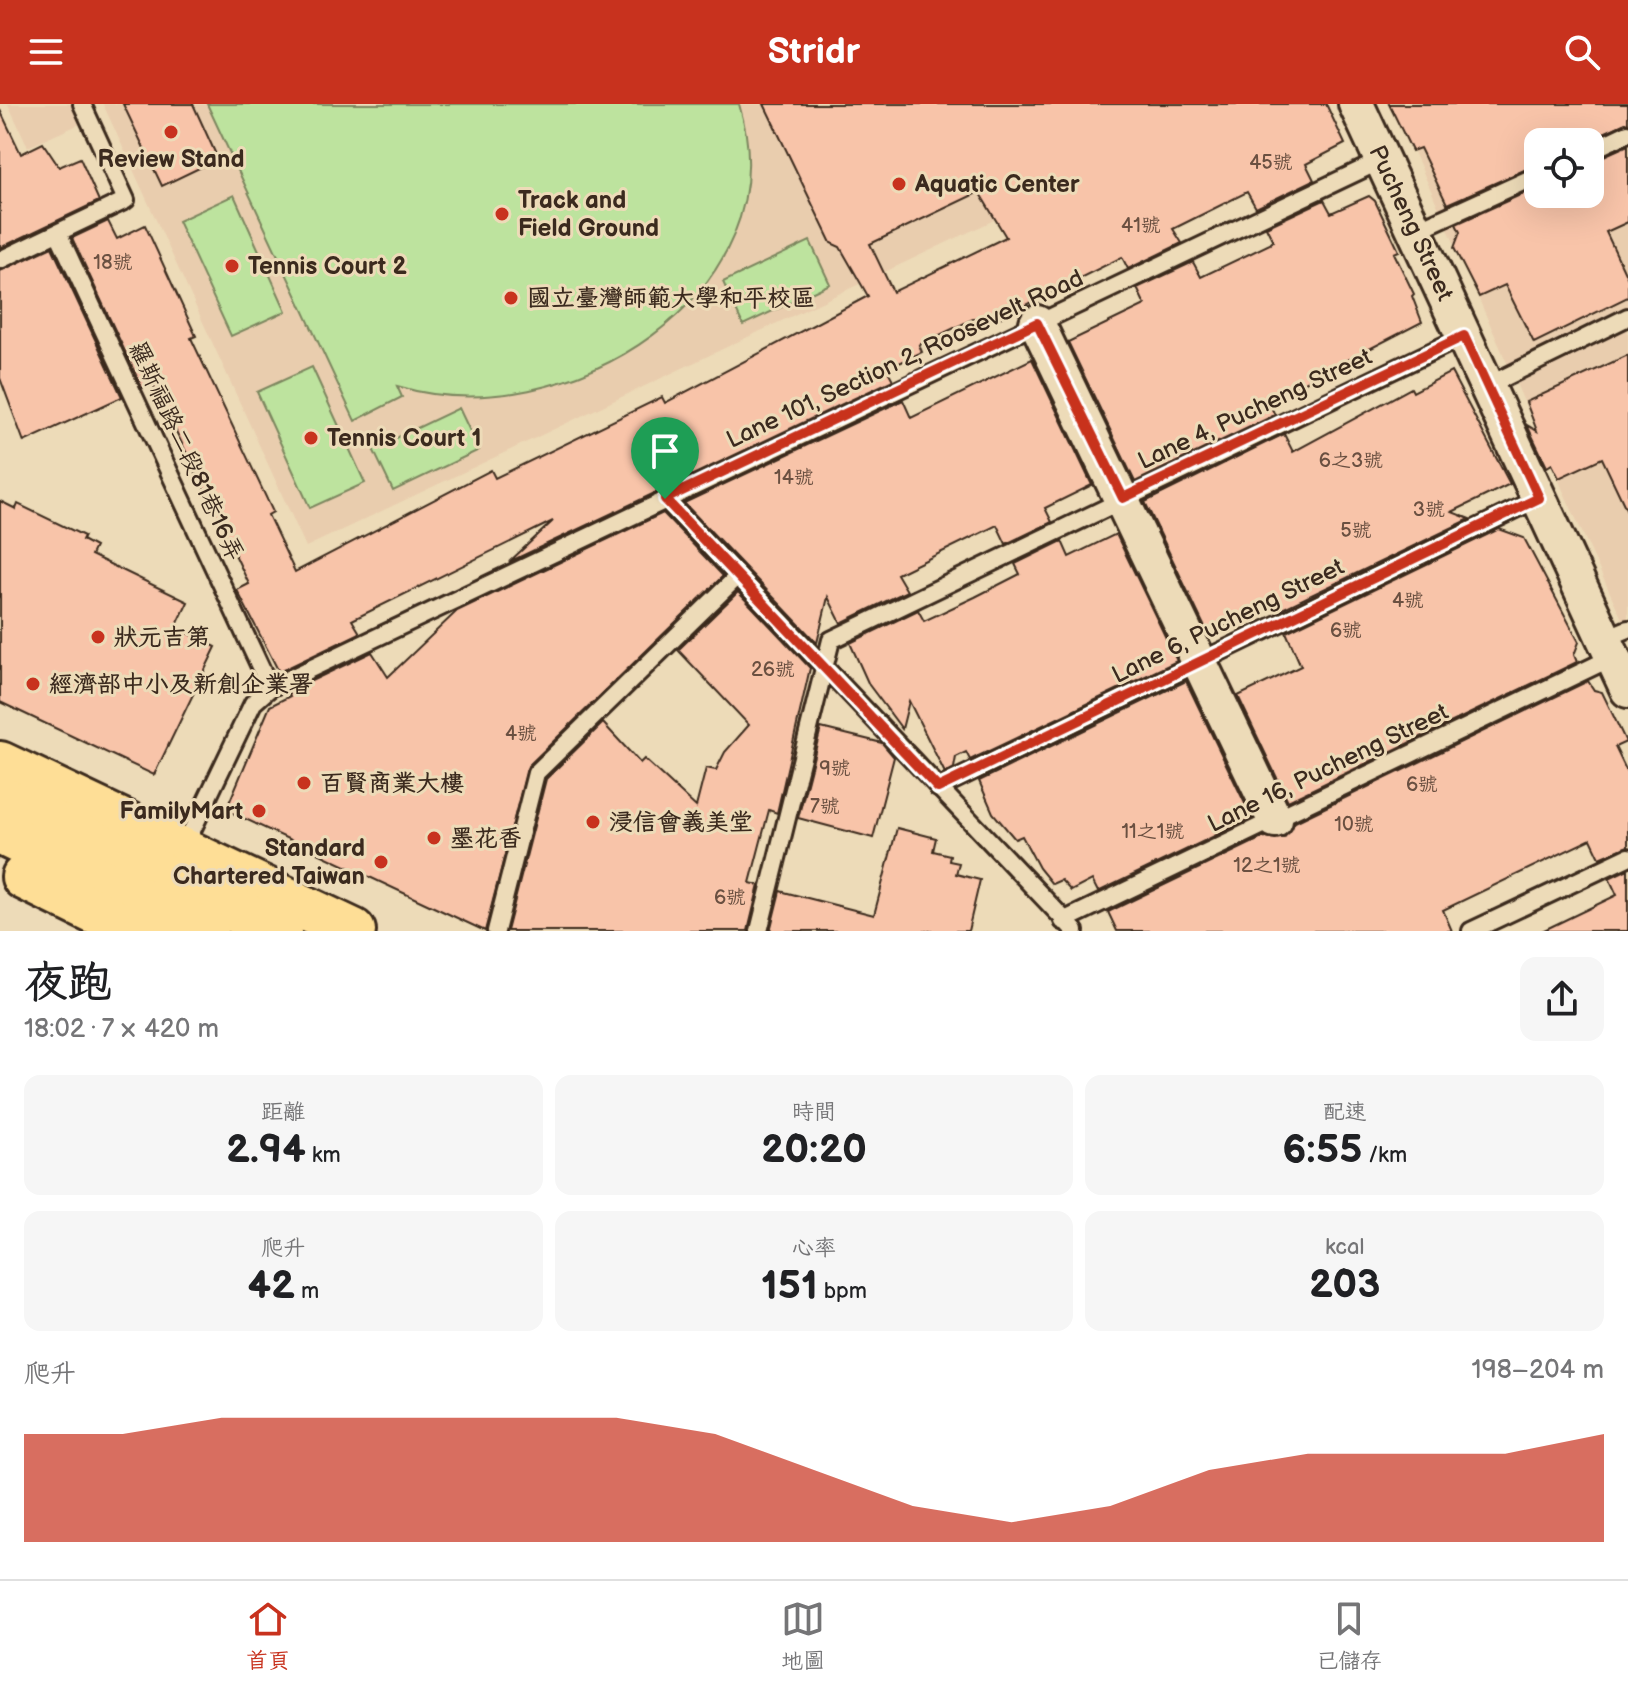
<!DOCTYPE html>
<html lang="zh-TW">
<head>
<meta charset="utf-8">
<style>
  body { margin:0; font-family:"Balsamiq Sans","LXGW WenKai TC",sans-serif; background:#f6f6f6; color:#202124; height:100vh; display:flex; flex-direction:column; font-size:30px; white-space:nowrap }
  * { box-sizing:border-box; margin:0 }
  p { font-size:26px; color:#757577 }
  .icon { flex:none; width:44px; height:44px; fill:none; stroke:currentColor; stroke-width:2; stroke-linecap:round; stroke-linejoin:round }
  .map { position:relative; height:827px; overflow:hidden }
  .details { display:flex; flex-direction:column; background:#fff; flex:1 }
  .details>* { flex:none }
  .tools { position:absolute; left:1524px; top:24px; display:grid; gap:16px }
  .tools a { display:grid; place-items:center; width:80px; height:80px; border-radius:16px; background:#fff; box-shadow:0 8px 32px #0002; font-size:40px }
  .pin { position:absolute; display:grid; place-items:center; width:68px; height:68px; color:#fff; margin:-82px -34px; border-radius:50% 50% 50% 0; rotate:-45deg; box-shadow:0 0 8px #0007 }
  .pin .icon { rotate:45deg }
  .round { display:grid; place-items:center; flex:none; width:84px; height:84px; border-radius:16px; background:#f6f6f6 }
  .headline { display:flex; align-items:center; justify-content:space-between; height:136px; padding:0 24px }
  h1 { font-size:44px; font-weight:700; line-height:60px }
  .figures { display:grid; grid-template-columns:repeat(3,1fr); gap:12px; height:136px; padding:8px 24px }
  .figures div { display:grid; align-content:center; border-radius:16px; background:#f6f6f6; text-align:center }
  .figures b { font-size:40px; font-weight:700 }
  .figures small { font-size:22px; font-weight:400 }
  .figures p { font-size:22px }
  .chart { height:224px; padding:16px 24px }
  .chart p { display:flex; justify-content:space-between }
  .chart svg { width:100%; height:144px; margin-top:8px; fill:#c8321e; opacity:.7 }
  header { display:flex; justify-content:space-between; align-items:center; height:104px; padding:0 24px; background:#c8321e; color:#fff; font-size:36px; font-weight:700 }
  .tab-bar { display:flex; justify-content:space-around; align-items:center; height:112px; border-top:2px solid #e0e0e0; background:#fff; font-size:22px; color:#757577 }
  .tab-bar a { display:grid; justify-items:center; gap:4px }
  .tab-bar .active { color:#c8321e }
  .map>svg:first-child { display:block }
  .built { fill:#e9cdae; fill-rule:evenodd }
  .green { fill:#bde39e; stroke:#7c865e; stroke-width:2 }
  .building { fill:#f8c4a9; stroke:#3b2a1e; stroke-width:2; fill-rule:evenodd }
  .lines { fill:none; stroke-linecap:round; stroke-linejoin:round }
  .service-casing { stroke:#3b2a1e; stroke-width:22 }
  .minor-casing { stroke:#3b2a1e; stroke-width:40 }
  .primary-casing { stroke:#3b2a1e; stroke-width:50 }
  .service { stroke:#eddbb8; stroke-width:16 }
  .minor { stroke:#eddbb8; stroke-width:34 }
  .primary { stroke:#fede96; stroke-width:44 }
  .route-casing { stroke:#fff; stroke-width:16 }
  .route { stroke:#c8321e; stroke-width:10 }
  .poi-dot { fill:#c8321e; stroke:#eddbb8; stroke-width:3 }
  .labels { text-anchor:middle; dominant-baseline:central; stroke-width:6; stroke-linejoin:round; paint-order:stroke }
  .number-label { font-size:20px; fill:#6a5041 }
  .poi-label { font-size:24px; font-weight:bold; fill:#3b2a1e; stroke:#eddbb8; text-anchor:start }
  .street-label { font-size:24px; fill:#3b2a1e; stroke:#eddbb8 }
</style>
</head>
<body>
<header><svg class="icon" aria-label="menu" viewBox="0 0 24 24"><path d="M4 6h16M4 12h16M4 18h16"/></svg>Stridr<svg class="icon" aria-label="search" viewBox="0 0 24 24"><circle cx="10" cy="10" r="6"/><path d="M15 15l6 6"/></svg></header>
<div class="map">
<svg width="1628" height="827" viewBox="0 0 1628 827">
  <rect width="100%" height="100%" fill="#eddbb8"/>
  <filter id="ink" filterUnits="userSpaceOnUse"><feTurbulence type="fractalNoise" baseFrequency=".0125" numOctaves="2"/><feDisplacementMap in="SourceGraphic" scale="16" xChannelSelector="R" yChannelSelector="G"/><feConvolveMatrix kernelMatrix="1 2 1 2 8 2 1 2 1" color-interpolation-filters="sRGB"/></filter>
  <g filter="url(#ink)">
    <g class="built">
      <path d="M8,0H71L80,20L28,43Z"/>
      <path d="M103,0H1229L990,118L306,443Z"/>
      <path d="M1393,0H1628V528L1566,393ZM1538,38H1590V90H1538Z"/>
    </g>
    <g class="green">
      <path d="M207,0H739C797,190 564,333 397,282L402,293L355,317Z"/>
      <path d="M234,91L286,207L231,232L178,117Z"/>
      <path d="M810,137L830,180L743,221L723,178Z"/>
      <path d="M312,263L365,379L310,404L257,288Z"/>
      <path d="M459,304L479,346L393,387L373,345Z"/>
    </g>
    <g class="building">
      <path d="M123,0H193L218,55L162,82Z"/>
      <path d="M764,0H1326L1345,40L1306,60L1314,76L1256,104L1247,88L1173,125L1182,139L1128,165L1122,153L999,214L997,209L981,217L979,212L919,241L922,248L887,265L893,276L509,458L553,417L352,516L360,529L279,568L237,486L249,480L204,385L153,280L142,284L72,134L108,117L117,135L145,121L196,232L191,234L273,408L268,411L295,468L491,366L495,374L662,293L665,299L868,192L840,143L831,139ZM979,88L1006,133L893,188L870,140Z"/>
      <path d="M1389,0H1628V18L1584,38H1538V60L1447,100L1420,44L1412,47Z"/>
      <path d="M0,6L21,50L43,39L59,63L80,54L99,97L0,144Z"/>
      <path d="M1628,41V118L1606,128L1628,175V193L1534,239L1505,181L1479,193L1454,144L1460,128L1456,120L1538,83V90H1590V58Z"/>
      <path d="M1369,92L1375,97L1399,147L1394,149L1414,190L1412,192L1422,218L1268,297L1275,311L1135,378L1068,238L1145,201L1137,184L1193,158L1201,173L1270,140L1273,137L1266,123L1324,96L1331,109Z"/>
      <path d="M52,143L122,293L24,338L0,274V167Z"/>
      <path d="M1628,251V409L1602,354L1559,374L1552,360L1547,363L1527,321L1537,327L1526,298Z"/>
      <path d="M1032,255L1092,381L1045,404L1052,418L1006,440L997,421L897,470L907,487L841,519L828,493L817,539L684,399L903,296L911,314Z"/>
      <path d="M1451,268L1510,380L1452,408L1470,415L1276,508L1273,501L1232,522L1231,519L1208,530L1145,398L1284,330L1293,348L1411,284L1413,288Z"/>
      <path d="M0,397L16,405L18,400L84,432L82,436L95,443L91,451L188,498L176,523L216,543L154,671L0,598Z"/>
      <path d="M663,409L723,472L528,662L485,827L226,706L270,602L290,592L288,588L372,548L388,573L457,507Z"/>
      <path d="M1499,425L1524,434L1579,538L1574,551L1577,558L1288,697L1238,592L1301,562L1286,528Z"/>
      <path d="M1116,430L1177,557L970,656L966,648L956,653L954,664L945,669L909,597L902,625L869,581L850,539L918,506L924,517L975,493L1020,470L1015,460L1062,437L1069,453Z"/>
      <path d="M738,488L810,564L777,709L769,706L750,779L759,781L748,827H507L546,675L603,619L640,659L644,655L696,703L706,664L716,666L725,648L749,621L678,546Z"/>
      <path d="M1186,577L1252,714L1098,788L1092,776L1071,787L1061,776L1052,780L1039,764L1022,732L1015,735L993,709L979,677Z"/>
      <path d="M1588,577L1594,586L1602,588L1626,638L1615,643L1628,670V742L1600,754L1591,735L1443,806L1452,827H1117L1108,808L1264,733L1284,734L1295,718Z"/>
      <path d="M821,624L882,639L894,653L873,734L798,714Z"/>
      <path d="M897,724L936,734L933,747L950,751L949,757L959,759L956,770L980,776L968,827H770L780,787L874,811Z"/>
      <path d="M1628,765V827H1542L1617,791L1609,774Z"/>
    </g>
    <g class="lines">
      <defs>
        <g id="service">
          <path d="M1590,47L1628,29"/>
          <path d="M1415,127L1538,71"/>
          <path d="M58,129L270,584"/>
          <path d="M0,156L126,96L82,0"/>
          <path d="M1487,282L1628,213"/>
          <path d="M665,395L1075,827"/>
          <path d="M1604,535L1628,525"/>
          <path d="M938,684L1539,394"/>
          <path d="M183,745L253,599L270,584L1382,56"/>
          <path d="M1063,817L1613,553"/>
          <path d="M496,827L536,669L738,472"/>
          <path d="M759,827L831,536L1464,232"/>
          <path d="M1471,827L1628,753"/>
        </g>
        <g id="minor">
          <path d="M1356,0L1628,586"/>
          <path d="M1037,219L1275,716"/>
        </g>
        <g id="primary">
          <path d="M0,660L353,827"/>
          <path d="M0,694L279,827"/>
          <path d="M0,728L206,827"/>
          <path d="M24,773L134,827"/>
        </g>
      </defs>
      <use href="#service" class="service-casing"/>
      <use href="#minor" class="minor-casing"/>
      <use href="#primary" class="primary-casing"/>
      <use href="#service" class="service"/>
      <use href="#minor" class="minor"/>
      <use href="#primary" class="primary"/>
    </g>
  </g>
  <g class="lines" filter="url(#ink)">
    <defs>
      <path id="route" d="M1037,219L1123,394L1464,232L1539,394L938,684L665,395Z"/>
    </defs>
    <use href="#route" class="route-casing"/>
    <use href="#route" class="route"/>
  </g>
  <g class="poi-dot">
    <circle cx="171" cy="28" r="8"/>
    <circle cx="899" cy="80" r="8"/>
    <circle cx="502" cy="110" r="8"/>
    <circle cx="232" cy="162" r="8"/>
    <circle cx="511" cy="194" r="8"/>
    <circle cx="311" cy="334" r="8"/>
    <circle cx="98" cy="533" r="8"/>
    <circle cx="33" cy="580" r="8"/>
    <circle cx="304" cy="679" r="8"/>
    <circle cx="259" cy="707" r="8"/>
    <circle cx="593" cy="718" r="8"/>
    <circle cx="434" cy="734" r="8"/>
    <circle cx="381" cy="758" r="8"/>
  </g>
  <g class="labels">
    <g class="number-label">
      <text x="1271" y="59">45號</text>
      <text x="1141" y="122">41號</text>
      <text x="113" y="159">18號</text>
      <text x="1351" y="357">6之3號</text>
      <text x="794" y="374">14號</text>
      <text x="1429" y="406">3號</text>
      <text x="1356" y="427">5號</text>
      <text x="1408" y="497">4號</text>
      <text x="1346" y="527">6號</text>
      <text x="773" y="566">26號</text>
      <text x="521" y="630">4號</text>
      <text x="835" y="665">9號</text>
      <text x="1422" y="681">6號</text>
      <text x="825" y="703">7號</text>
      <text x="1354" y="721">10號</text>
      <text x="1153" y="728">11之1號</text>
      <text x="1267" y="762">12之1號</text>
      <text x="730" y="794">6號</text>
    </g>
    <g class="poi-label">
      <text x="171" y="55" text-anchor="middle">Review Stand</text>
      <text x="915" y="80">Aquatic Center</text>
      <text x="518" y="96">Track and<tspan x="518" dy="28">Field Ground</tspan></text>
      <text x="248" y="162">Tennis Court 2</text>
      <text x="527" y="194">國立臺灣師範大學和平校區</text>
      <text x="327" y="334">Tennis Court 1</text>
      <text x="114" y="533">狀元吉第</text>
      <text x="49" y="580">經濟部中小及新創企業署</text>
      <text x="320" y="679">百賢商業大樓</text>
      <text x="243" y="707" text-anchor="end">FamilyMart</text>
      <text x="609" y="718">浸信會義美堂</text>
      <text x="450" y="734">墨花香</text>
      <text x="365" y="744" text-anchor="end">Standard<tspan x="365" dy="28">Chartered Taiwan</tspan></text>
    </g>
    <g class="street-label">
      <text transform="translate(1411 119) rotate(65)">Pucheng Street</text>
      <text transform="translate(905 255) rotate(-25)">Lane 101, Section 2, Roosevelt Road</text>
      <text transform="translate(1255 305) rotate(-25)">Lane 4, Pucheng Street</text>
      <text transform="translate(186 347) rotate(65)">羅斯福路二段81巷16弄</text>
      <text transform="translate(1228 517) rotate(-26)">Lane 6, Pucheng Street</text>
      <text transform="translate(1328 664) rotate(-26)">Lane 16, Pucheng Street</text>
    </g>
  </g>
</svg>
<div class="tools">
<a><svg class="icon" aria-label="locate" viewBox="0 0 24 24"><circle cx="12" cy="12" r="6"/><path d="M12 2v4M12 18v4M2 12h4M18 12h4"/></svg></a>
</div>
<div class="pin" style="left:665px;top:395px;background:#1e9e55"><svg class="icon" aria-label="arrive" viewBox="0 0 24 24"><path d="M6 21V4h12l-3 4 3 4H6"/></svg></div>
</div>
<section class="details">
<div class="headline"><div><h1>夜跑</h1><p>18:02 · 7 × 420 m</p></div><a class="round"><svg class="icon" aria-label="share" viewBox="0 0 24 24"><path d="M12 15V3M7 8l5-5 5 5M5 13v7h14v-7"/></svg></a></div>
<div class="figures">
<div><p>距離</p><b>2.94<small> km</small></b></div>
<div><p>時間</p><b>20:20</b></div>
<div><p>配速</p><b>6:55<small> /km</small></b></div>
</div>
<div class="figures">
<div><p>爬升</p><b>42<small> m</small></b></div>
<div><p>心率</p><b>151<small> bpm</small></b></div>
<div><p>kcal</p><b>203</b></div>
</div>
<div class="chart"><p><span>爬升</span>198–204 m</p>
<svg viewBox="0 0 160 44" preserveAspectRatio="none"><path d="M0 44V11L10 11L20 6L30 6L40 6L50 6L60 6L70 11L80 22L90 33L100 38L110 33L120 22L130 17L140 17L150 17L160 11V44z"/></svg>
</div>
</section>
<nav class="tab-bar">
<a class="active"><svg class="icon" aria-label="home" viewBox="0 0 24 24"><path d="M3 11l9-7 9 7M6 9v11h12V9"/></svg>首頁</a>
<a><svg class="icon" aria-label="map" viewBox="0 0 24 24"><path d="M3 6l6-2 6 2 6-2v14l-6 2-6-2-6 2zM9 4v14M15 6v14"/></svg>地圖</a>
<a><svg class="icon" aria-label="saved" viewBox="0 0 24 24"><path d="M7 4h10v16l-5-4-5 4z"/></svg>已儲存</a>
</nav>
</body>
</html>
